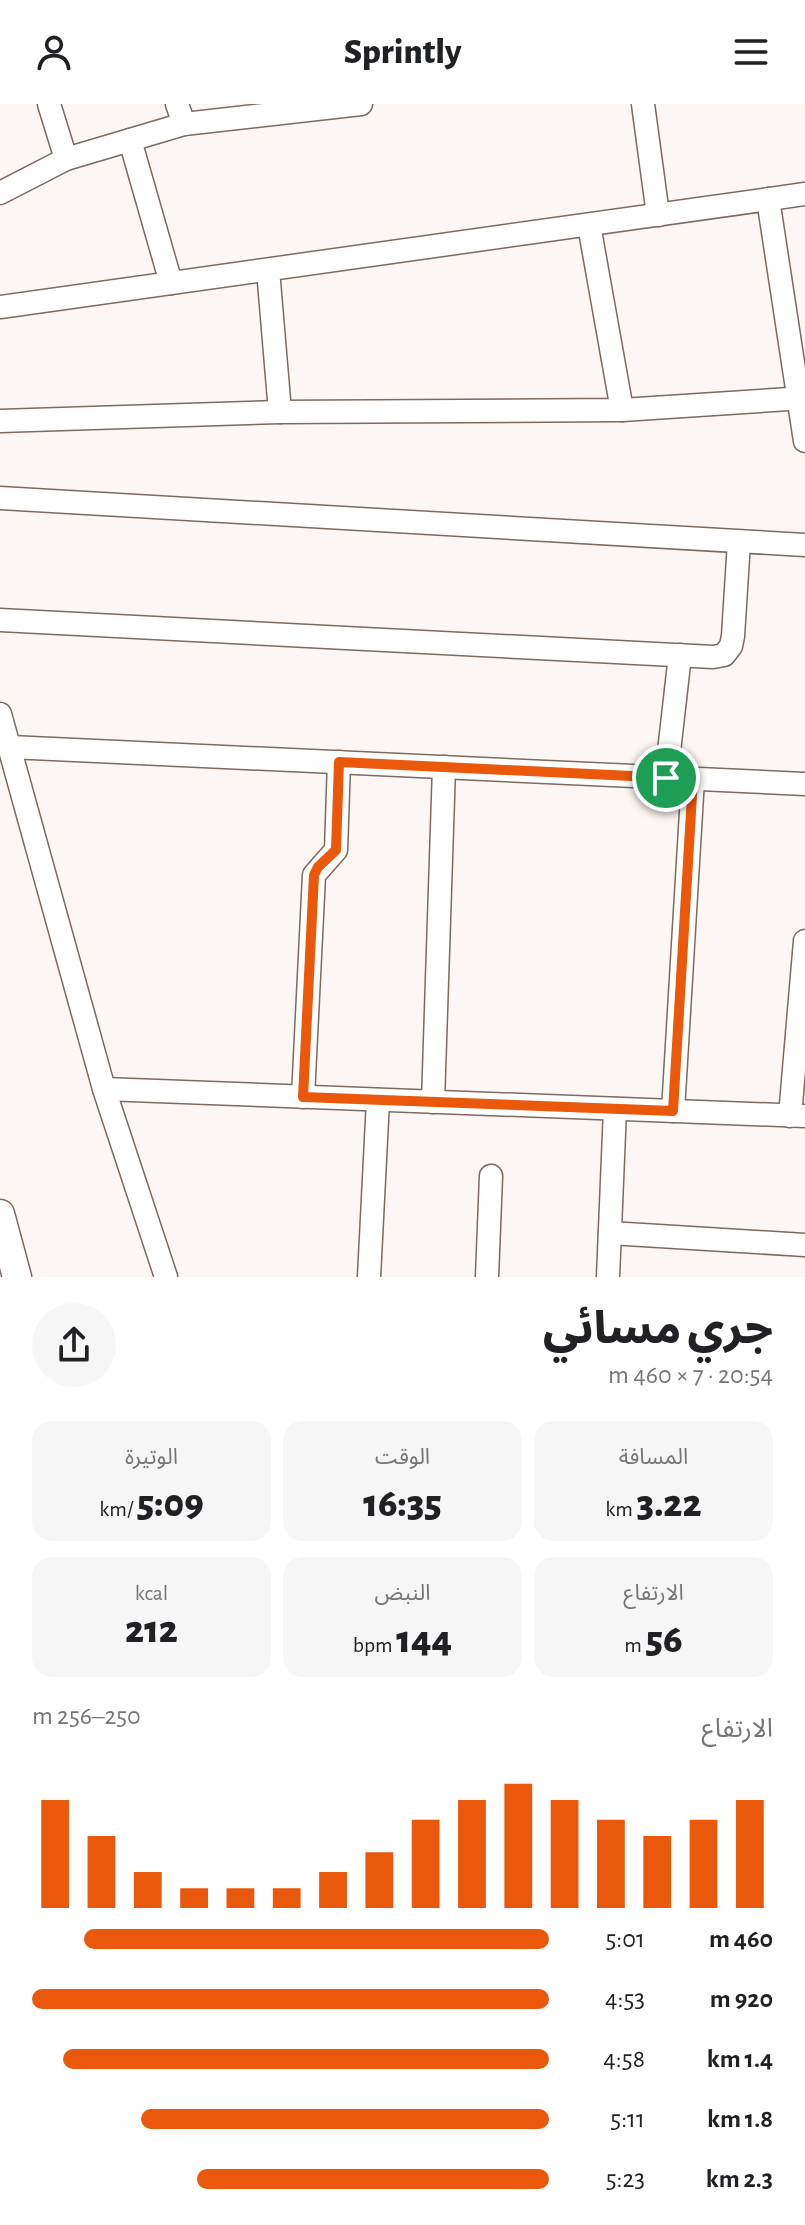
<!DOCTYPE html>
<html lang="ar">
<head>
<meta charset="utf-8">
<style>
  body { margin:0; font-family:"Alegreya Sans","Noto Sans Arabic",sans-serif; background:#f6f6f6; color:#202124; direction:rtl; height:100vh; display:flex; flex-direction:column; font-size:30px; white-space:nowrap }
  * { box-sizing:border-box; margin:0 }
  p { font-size:26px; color:#757577 }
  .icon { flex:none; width:44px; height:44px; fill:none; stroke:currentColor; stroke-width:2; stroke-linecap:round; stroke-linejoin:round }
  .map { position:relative; height:1173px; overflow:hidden; direction:ltr }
  .details { display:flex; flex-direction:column; background:#fff; flex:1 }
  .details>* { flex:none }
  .pin { position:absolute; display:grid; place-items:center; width:68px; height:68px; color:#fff; margin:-34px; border:4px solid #fff; border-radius:50%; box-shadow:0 2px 8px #0007 }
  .round { display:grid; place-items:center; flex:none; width:84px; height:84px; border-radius:42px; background:#f6f6f6 }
  .head { display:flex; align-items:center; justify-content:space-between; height:136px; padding:0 32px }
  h1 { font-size:44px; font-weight:800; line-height:60px }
  .metrics { display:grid; grid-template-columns:repeat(3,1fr); gap:12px; height:136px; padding:8px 32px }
  .metrics div { display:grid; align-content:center; border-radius:20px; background:#f6f6f6; text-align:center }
  .metrics b { font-size:40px; font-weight:800 }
  .metrics small { font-size:22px; font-weight:400 }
  .metrics p { font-size:22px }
  .chart { height:224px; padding:16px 32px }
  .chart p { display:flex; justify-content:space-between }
  .chart svg { width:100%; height:144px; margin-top:8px; stroke:#ea580c; stroke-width:6 }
  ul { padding:0 32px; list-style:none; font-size:26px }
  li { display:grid; grid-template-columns:128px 96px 1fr; align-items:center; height:60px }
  li i { height:20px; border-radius:10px; background:#ea580c }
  header { display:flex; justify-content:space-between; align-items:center; height:104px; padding:0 32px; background:#fff; font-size:36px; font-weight:800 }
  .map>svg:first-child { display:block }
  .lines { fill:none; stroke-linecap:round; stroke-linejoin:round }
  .minor-casing { stroke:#7e695e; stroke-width:25 }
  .tertiary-casing { stroke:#7e695e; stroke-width:31 }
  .minor { stroke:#fff; stroke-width:22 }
  .tertiary { stroke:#fff; stroke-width:28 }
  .route-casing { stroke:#fff; stroke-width:16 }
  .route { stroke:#ea580c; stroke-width:10 }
</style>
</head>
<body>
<header><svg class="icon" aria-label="menu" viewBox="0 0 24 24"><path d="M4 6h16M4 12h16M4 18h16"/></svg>Sprintly<svg class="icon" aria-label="person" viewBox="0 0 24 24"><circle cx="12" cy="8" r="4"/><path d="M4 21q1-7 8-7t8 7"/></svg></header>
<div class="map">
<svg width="805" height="1173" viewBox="0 0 805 1173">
  <rect width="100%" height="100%" fill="#fcf7f4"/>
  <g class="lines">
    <defs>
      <g id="minor">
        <path d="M49,0L66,55"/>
        <path d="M177,0L184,20"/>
        <path d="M643,0L658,111"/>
        <path d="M130,36L171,179"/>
        <path d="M0,89L66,55L184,20L361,0"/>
        <path d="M768,95L805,337"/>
        <path d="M589,121L622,306"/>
        <path d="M268,166L280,308"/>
        <path d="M0,203L805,90"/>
        <path d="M0,317L280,308L622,306L805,294"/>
        <path d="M0,394L805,441"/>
        <path d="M0,516L713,553L724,551L731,542L733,532L739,438"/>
        <path d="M0,610L104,985L166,1173"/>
        <path d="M10,643L805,680"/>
        <path d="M666,674L680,551"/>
        <path d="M104,985L805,1012"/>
        <path d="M303,993L314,771L336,746L339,658"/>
        <path d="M433,998L444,663"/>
        <path d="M673,1007L693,675"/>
        <path d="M790,1012L805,837"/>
        <path d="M610,1129L805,1141"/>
        <path d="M369,1173L378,996"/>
        <path d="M487,1173L491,1072"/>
        <path d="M608,1173L615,1005"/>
      </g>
      <path id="tertiary" d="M0,1110L17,1173"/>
    </defs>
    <use href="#minor" class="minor-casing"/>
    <use href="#tertiary" class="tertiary-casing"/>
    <use href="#minor" class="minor"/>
    <use href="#tertiary" class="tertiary"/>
  </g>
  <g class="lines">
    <defs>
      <path id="route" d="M339,658L693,675L673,1007L303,993L314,771L318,763L336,746Z"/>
    </defs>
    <use href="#route" class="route-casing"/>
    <use href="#route" class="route"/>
  </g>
</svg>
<div class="pin" style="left:666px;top:674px;background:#1e9e55"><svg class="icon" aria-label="arrive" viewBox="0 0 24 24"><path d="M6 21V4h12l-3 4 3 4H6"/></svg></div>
</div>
<section class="details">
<div class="head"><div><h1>جري مسائي</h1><p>20:54 · 7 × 460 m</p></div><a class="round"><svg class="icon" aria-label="share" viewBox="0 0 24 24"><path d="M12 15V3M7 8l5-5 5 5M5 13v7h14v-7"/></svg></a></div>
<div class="metrics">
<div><p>المسافة</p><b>3.22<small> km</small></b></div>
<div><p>الوقت</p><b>16:35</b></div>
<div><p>الوتيرة</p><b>5:09<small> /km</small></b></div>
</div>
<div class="metrics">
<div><p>الارتفاع</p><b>56<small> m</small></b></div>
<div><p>النبض</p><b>144<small> bpm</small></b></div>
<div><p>kcal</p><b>212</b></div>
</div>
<div class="chart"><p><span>الارتفاع</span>250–256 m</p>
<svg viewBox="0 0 160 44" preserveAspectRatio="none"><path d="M5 44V11M15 44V22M25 44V33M35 44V38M45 44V38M55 44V38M65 44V33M75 44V27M85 44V17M95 44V11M105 44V6M115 44V11M125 44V17M135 44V22M145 44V17M155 44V11"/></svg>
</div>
<ul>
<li><b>460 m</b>5:01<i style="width:90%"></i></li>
<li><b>920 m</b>4:53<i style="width:100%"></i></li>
<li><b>1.4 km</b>4:58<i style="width:94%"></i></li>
<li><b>1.8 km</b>5:11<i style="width:79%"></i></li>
<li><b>2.3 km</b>5:23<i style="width:68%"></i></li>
</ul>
</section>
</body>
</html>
